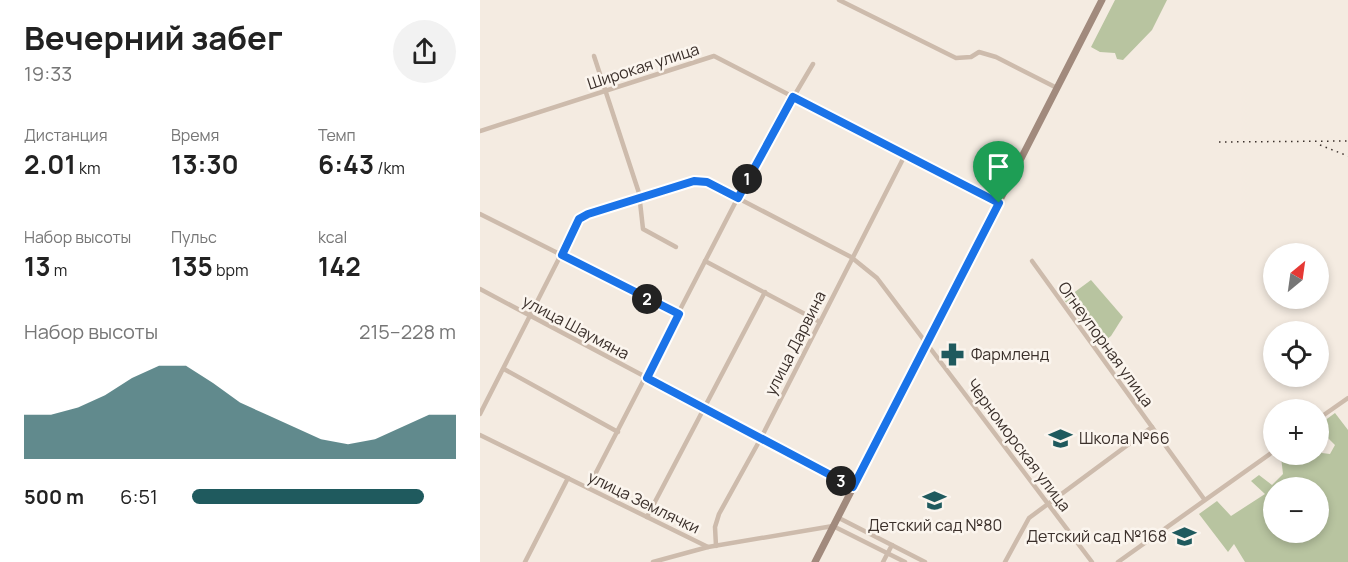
<!DOCTYPE html>
<html lang="ru">
<head>
<meta charset="utf-8">
<style>
  body { margin:0; font-family:Manrope,sans-serif; background:#f2f2f2; color:#222; height:100vh; display:flex; flex-direction:column; font-size:22px; white-space:nowrap }
  * { box-sizing:border-box; margin:0 }
  p { font-size:20px; color:#767676 }
  .icon { flex:none; width:33px; height:33px; fill:none; stroke:currentColor; stroke-width:2; stroke-linecap:round; stroke-linejoin:round }
  .map { position:relative; flex:1; overflow:hidden }
  .drawer { display:flex; flex-direction:column; background:#fff; width:480px }
  .drawer>* { flex:none }
  .needle { width:39px; rotate:29deg }
  .fabs { position:absolute; left:783px; top:243px; display:grid; gap:12px }
  .fabs a { display:grid; place-items:center; width:66px; height:66px; border-radius:50%; background:#fff; box-shadow:0 3px 9px #0003; font-size:30px }
  .pin { position:absolute; display:grid; place-items:center; width:51px; height:51px; color:#fff; margin:-62px -26px; border-radius:50% 50% 50% 0; rotate:-45deg; box-shadow:0 0 6px #0007 }
  .pin .icon { rotate:45deg }
  .km { position:absolute; width:30px; height:30px; margin:-15px; border-radius:50%; background:#222; color:#fff; font-size:16px; line-height:30px; text-align:center }
  .round { display:grid; place-items:center; flex:none; width:63px; height:63px; border-radius:32px; background:#f2f2f2 }
  .overview { display:flex; align-items:center; justify-content:space-between; height:102px; padding:0 24px }
  h1 { font-size:33px; font-weight:700; line-height:45px }
  .metrics { display:grid; grid-template-columns:repeat(3,1fr); gap:9px; height:102px; padding:6px 24px }
  .metrics div { display:grid; align-content:center }
  .metrics b { font-size:26px; font-weight:700 }
  .metrics small { font-size:16px; font-weight:400 }
  .metrics p { font-size:16px }
  .chart { height:168px; padding:12px 24px }
  .chart p { display:flex; justify-content:space-between }
  .chart svg { width:100%; height:108px; margin-top:6px; fill:#1f5a5e; opacity:.7 }
  ul { padding:0 24px; list-style:none; font-size:20px }
  li { display:grid; grid-template-columns:96px 72px 1fr; align-items:center; height:45px }
  li i { height:15px; border-radius:8px; background:#1f5a5e }
  main { display:flex; flex:1; min-height:0 }
  .map>svg:first-child { display:block }
  .green { fill:#b8c4a0; fill-rule:evenodd }
  .lines { fill:none; stroke-linecap:round; stroke-linejoin:round }
  .minor { stroke:#cdbbac; stroke-width:4.5 }
  .secondary { stroke:#a18a7d; stroke-width:7 }
  .rail { stroke:#3b302b; stroke-width:1.5; stroke-dasharray:1.5 4.5; stroke-linecap:butt }
  .route-casing { stroke:#fff; stroke-width:12 }
  .route { stroke:#1a73e8; stroke-width:8 }
  .labels { text-anchor:middle; dominant-baseline:central; stroke-width:5; stroke-linejoin:round; paint-order:stroke }
  .street-label { font-size:16px; fill:#3b302b; stroke:#fbf5ee }
  .poi-label { font-size:16px; fill:#3b302b; stroke:#fbf5ee; text-anchor:start }
</style>
</head>
<body>
<main>
<section class="drawer">
<div class="overview"><div><h1>Вечерний забег</h1><p>19:33</p></div><a class="round"><svg class="icon" aria-label="share" viewBox="0 0 24 24"><path d="M12 15V3M7 8l5-5 5 5M5 13v7h14v-7"/></svg></a></div>
<div class="metrics">
<div><p>Дистанция</p><b>2.01<small> km</small></b></div>
<div><p>Время</p><b>13:30</b></div>
<div><p>Темп</p><b>6:43<small> /km</small></b></div>
</div>
<div class="metrics">
<div><p>Набор высоты</p><b>13<small> m</small></b></div>
<div><p>Пульс</p><b>135<small> bpm</small></b></div>
<div><p>kcal</p><b>142</b></div>
</div>
<div class="chart"><p><span>Набор высоты</span>215–228 m</p>
<svg viewBox="0 0 160 44" preserveAspectRatio="none"><path d="M0 44V26L10 26L20 23L30 18L40 11L50 6L60 6L70 13L80 21L90 26L100 31L110 36L120 38L130 36L140 31L150 26L160 26V44z"/></svg>
</div>
<ul>
<li><b>500 m</b>6:51<i style="width:88%"></i></li>
</ul>
</section>
<div class="map">
<svg width="868" height="562" viewBox="0 0 868 562">
  <rect width="100%" height="100%" fill="#f4ebe1"/>
  <g class="green">
    <path d="M635,0H687L672,30L643,60L637,59L635,53L620,52L611,47Z"/>
    <path d="M611,280L643,317L631,336L619,345L584,300Z"/>
    <path d="M855,413L868,430V562H765L754,544L748,552L719,514L737,501L751,516L785,494L771,481L779,475L792,485L803,474L801,457L838,454L839,441L842,453L850,454L855,445L842,432L840,424ZM794,488H838V532H794Z"/>
  </g>
  <g class="lines">
    <g class="minor">
      <path d="M359,0L476,58L491,57L499,52L516,57L577,88"/>
      <path d="M114,56L159,193L163,229L196,247"/>
      <path d="M0,131L234,56L519,203"/>
      <path d="M0,214L199,314"/>
      <path d="M225,261L340,322"/>
      <path d="M552,261L724,499"/>
      <path d="M0,289L373,487"/>
      <path d="M24,369L138,432"/>
      <path d="M0,414L99,219L108,214L214,181L227,182L371,257L397,278L612,562"/>
      <path d="M838,419L868,398"/>
      <path d="M0,435L228,547L353,526L425,562"/>
      <path d="M108,488L285,145L333,64"/>
      <path d="M167,517L285,292"/>
      <path d="M357,517L445,562"/>
      <path d="M236,546L235,527L239,514L281,438L426,153"/>
      <path d="M45,562L88,478"/>
      <path d="M173,562L228,547"/>
      <path d="M403,562L412,545"/>
      <path d="M525,562L549,518L672,427"/>
      <path d="M638,562L794,451"/>
    </g>
    <path class="secondary" d="M335,562L622,0"/>
    <g class="rail">
      <path d="M739,142L868,141"/>
      <path d="M840,145L868,156"/>
    </g>
  </g>
  <g class="lines">
    <defs>
      <path id="route" d="M313,97L519,203L373,487L167,378L199,314L82,255L99,219L108,214L214,181L227,182L258,198Z"/>
    </defs>
    <use href="#route" class="route-casing"/>
    <use href="#route" class="route"/>
  </g>
  <defs>
    <symbol id="pharmacy-bare" viewBox="-9 -9 18 18"><path d="M-2-6h4v4h4v4h-4v4h-4v-4h-4v-4h4Z" fill="#1f5a5e" stroke="#fbf5ee" stroke-width="2.5" paint-order="stroke"/></symbol>
    <symbol id="school-bare" viewBox="-9 -9 18 18"><path d="M0-5L7-2L0 1L-7-2ZM-4 1L0 2.5L4 1V4Q0 6-4 4Z" fill="#1f5a5e" stroke="#fbf5ee" stroke-width="2.5" paint-order="stroke"/></symbol>
  </defs>
  <g fill-rule="evenodd">
    <use href="#pharmacy-bare" x="456" y="338" width="33" height="33"/>
    <use href="#school-bare" x="564" y="422" width="33" height="33"/>
    <use href="#school-bare" x="438" y="484" width="33" height="33"/>
    <use href="#school-bare" x="688" y="520" width="33" height="33"/>
  </g>
  <g class="labels">
    <g class="street-label">
      <text transform="translate(163 66) rotate(-18)">Широкая улица</text>
      <text transform="translate(96 327) rotate(28)">улица Шаумяна</text>
      <text transform="translate(315 343) rotate(-63)">улица Дарвина</text>
      <text transform="translate(626 344) rotate(54)">Огнеупорная улица</text>
      <text transform="translate(539 445) rotate(53)">Черноморская улица</text>
      <text transform="translate(164 502) rotate(26)">улица Землячки</text>
    </g>
    <g class="poi-label">
      <text x="491" y="354">Фармленд</text>
      <text x="599" y="438">Школа №66</text>
      <text x="455" y="525" text-anchor="middle">Детский сад №80</text>
      <text x="687" y="536" text-anchor="end">Детский сад №168</text>
    </g>
  </g>
</svg>
<div class="fabs">
<a><svg class="needle" viewBox="-14 -14 28 28"><path d="M0-13l5 13h-10z" fill="#e53935"/><path d="M0 13l5-13h-10z" fill="#767676"/></svg></a>
<a><svg class="icon" aria-label="locate" viewBox="0 0 24 24"><circle cx="12" cy="12" r="6"/><path d="M12 2v4M12 18v4M2 12h4M18 12h4"/></svg></a>
<a>+</a>
<a>−</a>
</div>
<div class="pin" style="left:519px;top:203px;background:#1e9e55"><svg class="icon" aria-label="arrive" viewBox="0 0 24 24"><path d="M6 21V4h12l-3 4 3 4H6"/></svg></div>
<b class="km" style="left:267px;top:179px">1</b>
<b class="km" style="left:167px;top:299px">2</b>
<b class="km" style="left:361px;top:481px">3</b>
</div>
</main>
</body>
</html>
